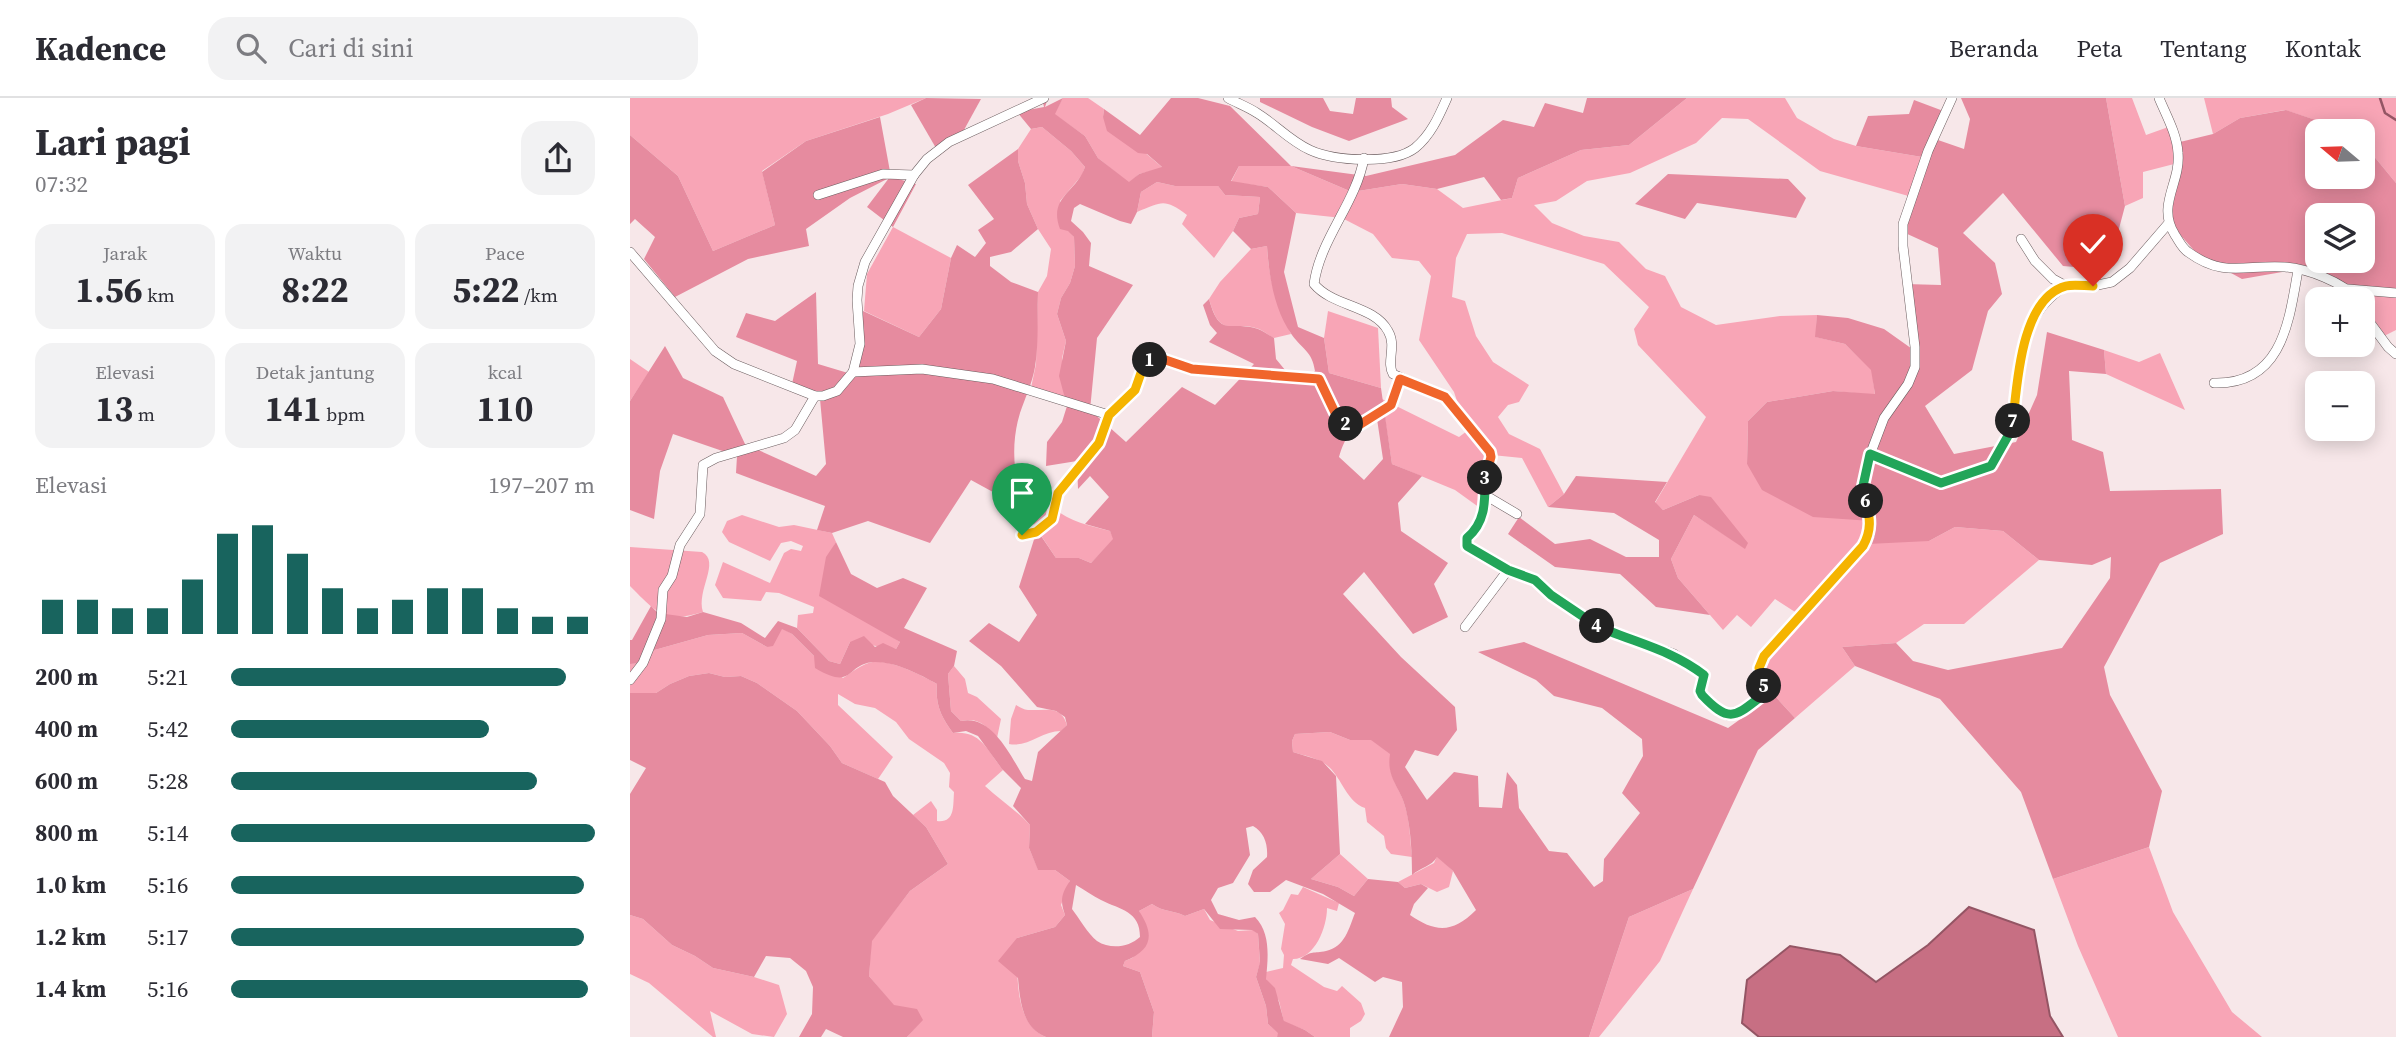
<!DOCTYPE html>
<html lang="id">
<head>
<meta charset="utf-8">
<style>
  body { margin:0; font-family:"Source Serif 4",serif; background:#f2f2f3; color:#2b2b33; height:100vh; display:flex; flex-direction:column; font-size:26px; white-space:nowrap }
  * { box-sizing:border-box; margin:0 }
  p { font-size:23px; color:#7c7c81 }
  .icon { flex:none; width:38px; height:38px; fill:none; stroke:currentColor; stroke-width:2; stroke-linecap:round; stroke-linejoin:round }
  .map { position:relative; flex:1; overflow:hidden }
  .panel { display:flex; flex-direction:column; background:#fff; width:630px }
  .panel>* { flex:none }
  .needle { width:46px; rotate:289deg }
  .fabs { position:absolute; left:1675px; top:21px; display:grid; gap:14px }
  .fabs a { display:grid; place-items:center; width:70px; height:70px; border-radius:14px; background:#fff; box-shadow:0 4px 18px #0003; font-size:35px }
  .pin { position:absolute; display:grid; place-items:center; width:60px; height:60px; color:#fff; margin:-72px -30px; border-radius:50% 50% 50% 0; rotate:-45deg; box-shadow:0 0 7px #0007 }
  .pin .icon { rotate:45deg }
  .km { position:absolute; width:35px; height:35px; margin:-18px; border-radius:50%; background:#222; color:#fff; font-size:19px; line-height:35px; text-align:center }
  .round { display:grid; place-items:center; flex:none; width:74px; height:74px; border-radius:21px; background:#f2f2f3 }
  .summary { display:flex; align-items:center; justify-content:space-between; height:119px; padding:0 35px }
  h1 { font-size:38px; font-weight:700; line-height:52px }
  .figures { display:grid; grid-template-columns:repeat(3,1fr); gap:10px; height:119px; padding:7px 35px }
  .figures div { display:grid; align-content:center; border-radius:18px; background:#f2f2f3; text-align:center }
  .figures b { font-size:35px; font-weight:700 }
  .figures small { font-size:19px; font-weight:400 }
  .figures p { font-size:19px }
  .chart { height:196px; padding:14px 35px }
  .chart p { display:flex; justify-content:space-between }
  .chart svg { width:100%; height:126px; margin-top:7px; stroke:#18645e; stroke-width:6 }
  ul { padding:0 35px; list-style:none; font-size:23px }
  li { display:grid; grid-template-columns:112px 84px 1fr; align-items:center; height:52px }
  li i { height:18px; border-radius:9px; background:#18645e }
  header { display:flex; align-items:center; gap:42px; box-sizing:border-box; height:98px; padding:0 35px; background:#fff; border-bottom:2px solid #e1e1e2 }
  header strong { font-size:33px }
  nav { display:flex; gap:38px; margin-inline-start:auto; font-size:24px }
  .search { width:490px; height:63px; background:#f2f2f3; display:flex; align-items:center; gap:18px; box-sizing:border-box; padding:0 24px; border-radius:21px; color:#7c7c81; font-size:26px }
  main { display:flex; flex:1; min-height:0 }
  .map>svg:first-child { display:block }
  .green { fill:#f8a5b6 }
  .forest { fill:#e68b9f; fill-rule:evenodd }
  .water { fill:#c76f83; stroke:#945564; stroke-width:2 }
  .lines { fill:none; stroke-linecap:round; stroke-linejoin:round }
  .stream { stroke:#945564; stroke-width:2.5 }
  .minor-casing { stroke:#6b5d5f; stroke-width:10 }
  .minor { stroke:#fff; stroke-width:9 }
  .split-1-casing { stroke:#fff; stroke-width:14 }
  .split-2-casing { stroke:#fff; stroke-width:14 }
  .split-3-casing { stroke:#fff; stroke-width:14 }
  .split-4-casing { stroke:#fff; stroke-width:14 }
  .split-5-casing { stroke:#fff; stroke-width:14 }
  .split-6-casing { stroke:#fff; stroke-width:14 }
  .split-7-casing { stroke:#fff; stroke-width:14 }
  .split-8-casing { stroke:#fff; stroke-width:14 }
  .split-1 { stroke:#f5b400; stroke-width:9 }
  .split-2 { stroke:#f0652b; stroke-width:9 }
  .split-3 { stroke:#f0652b; stroke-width:9 }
  .split-4 { stroke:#22a559; stroke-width:9 }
  .split-5 { stroke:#22a559; stroke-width:9 }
  .split-6 { stroke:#f5b400; stroke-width:9 }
  .split-7 { stroke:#22a559; stroke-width:9 }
  .split-8 { stroke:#f5b400; stroke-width:9 }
</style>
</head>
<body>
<header>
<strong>Kadence</strong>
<div class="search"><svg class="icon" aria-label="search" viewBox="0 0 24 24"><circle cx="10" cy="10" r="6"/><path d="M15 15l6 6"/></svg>Cari di sini</div>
<nav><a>Beranda</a><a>Peta</a><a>Tentang</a><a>Kontak</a></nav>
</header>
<main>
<section class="panel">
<div class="summary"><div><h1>Lari pagi</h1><p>07:32</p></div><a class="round"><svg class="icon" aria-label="share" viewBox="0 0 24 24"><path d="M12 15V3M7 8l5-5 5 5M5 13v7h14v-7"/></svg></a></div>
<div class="figures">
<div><p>Jarak</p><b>1.56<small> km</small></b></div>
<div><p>Waktu</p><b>8:22</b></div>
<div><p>Pace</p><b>5:22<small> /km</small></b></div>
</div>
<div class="figures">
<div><p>Elevasi</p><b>13<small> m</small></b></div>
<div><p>Detak jantung</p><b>141<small> bpm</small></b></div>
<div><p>kcal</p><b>110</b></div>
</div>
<div class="chart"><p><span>Elevasi</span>197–207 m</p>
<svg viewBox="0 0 160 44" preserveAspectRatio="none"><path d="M5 44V32M15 44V32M25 44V35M35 44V35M45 44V25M55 44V9M65 44V6M75 44V16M85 44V28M95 44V35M105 44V32M115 44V28M125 44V28M135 44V35M145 44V38M155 44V38"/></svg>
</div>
<ul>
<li><b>200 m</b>5:21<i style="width:92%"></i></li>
<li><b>400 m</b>5:42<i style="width:71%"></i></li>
<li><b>600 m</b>5:28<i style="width:84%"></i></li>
<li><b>800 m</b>5:14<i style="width:100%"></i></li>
<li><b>1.0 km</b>5:16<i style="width:97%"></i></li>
<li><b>1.2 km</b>5:17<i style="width:97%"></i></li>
<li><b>1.4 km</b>5:16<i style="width:98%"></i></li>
</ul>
</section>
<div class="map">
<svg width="1766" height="939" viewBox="0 0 1766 939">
  <rect width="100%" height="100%" fill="#f7e7e9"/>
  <g class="green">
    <path d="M0,0H296L258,16L176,43L132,73L145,127L83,153L48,78L0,37Z"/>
    <path d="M433,0H458L474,11L473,19L533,70L509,76L499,85L468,60L455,38L424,16Z"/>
    <path d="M1057,0H1155L1167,20L1204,41L1226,48L1292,59L1282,99L1190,73L1118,21L1092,20L1066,45L1000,75L957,83L926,103L904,107L922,125L954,138L989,144L1016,171L1035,178L1051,209L1086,227L1150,218L1187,217L1186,239L1215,246L1242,272L1245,297L1203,293L1137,304L1118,323L1117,366L1242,423L1299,443L1325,429L1373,433L1409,462L1334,526H1294L1266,545L1212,549L1225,568L1165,620L1144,597L1132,562L1176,521L1145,501L1121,529L1107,517L1093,532L1048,480L1041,461L1064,417L1115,450L1069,397L1033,412L1025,405L1076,319L1008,247L1004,231L1019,209L974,166L872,135L837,136L826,160L822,199L835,203L846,238L863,264L899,287L889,304L878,307L868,319L879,336L910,351L934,396L918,409L892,360L862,357L850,410L825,392L762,366L752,301L829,339L837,333L824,294L789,242L801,178L789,163L762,160L743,136L712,120L666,115L638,89L601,84L609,68H661L722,94L772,86L807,91L833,110L882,100L888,80L951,52L999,47Z"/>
    <path d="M1476,0H1502L1516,37L1544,27L1548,65L1513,74V100L1495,108Z"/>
    <path d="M1574,0H1766V85L1733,45L1732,33H1718L1655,12L1610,20L1583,36Z"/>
    <path d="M412,29L441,53L455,69L452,77L430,103L439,133L444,139L445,168L440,185L431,200L427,216L436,243L432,260L435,300L401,290L406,266L408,194L417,178L421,151L408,131L397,106L395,85L388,63V51L401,31Z"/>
    <path d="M527,84L545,88H588L595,97L630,99L628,116L609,120L603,133L584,160L552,126L557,117C534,100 532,104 507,114L511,94Z"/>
    <path d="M263,129L321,160L311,211L289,239L234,213L237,176Z"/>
    <path d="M637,148C639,183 646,205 661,236L644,240C639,238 634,233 629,231C601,221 591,243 579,201L590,184L621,151Z"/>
    <path d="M1725,193L1766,196V232L1754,238L1732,201Z"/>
    <path d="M698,213L748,230L751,290L699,275L694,240Z"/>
    <path d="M1474,252L1509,264L1530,255L1555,312L1476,276Z"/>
    <path d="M0,261L19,274L0,303Z"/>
    <path d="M421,408C439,424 458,427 480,433L484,441L461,465L449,460H426L402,424Z"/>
    <path d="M112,417L149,429L164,427L202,435L206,444L201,453L247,529L270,544L266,551L220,544L210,566L199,563L167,530L168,517L183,515L184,509L149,495L136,494L131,503L93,500L85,487L93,464L140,485L154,455L161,451L171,453L173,448L161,443L151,445L140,463L99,444L92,434L97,423Z"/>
    <path d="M0,449L72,454C91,464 66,492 73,514C34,526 26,514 0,488Z"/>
    <path d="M152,530L162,536L184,558L213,580C221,575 233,565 243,564C262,562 291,577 307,586C305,606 311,619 323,635C351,632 357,652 373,672L355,688C370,702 386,712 400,727L399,750L408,771L425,772L440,783L431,807L435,817L425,829L387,840C388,871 382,925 416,939H277L292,922L264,908L239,878L241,843L280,793L318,766L296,729L283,717L301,703L307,712V723C325,725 323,709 324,694L319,689L320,675L314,665L279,641L266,624L245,610L225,606L208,596V607L263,659L248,681L212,665L200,648L167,613L127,585L111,578L95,579L79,575L59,578L40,586L26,595H0V566L13,565L21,553L78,537L112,535L137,549Z"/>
    <path d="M324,568L335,581L338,595L347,599L371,621L367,640C356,628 349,619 331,623L321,613L318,576Z"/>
    <path d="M386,607C390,609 394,612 398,612C414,613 431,606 437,627L431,633C412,633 397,650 379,646L381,621Z"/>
    <path d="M700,634L720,642H742L761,656C756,678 770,689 775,708C780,724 780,742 782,759L761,756L756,750L754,738L737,724L735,710C717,704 712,681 699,669C689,660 675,658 663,654L662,643L665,636Z"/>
    <path d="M1519,749L1543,814L1602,914L1632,939H1488L1448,848L1423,781Z"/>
    <path d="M710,756L738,781L724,798L708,789L681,781Z"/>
    <path d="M807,758L823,773L819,789L807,794L791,786L775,790L768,784L804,765Z"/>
    <path d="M673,789L709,805L707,813L697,810C697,829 685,861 663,861L661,867L694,889L707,893L712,888L731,905L735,916L731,923L720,930V939H685L675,932L654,924L649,903L636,881V874L653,870L654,857L651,851L655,826L649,815L653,812L661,796L668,797Z"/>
    <path d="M1063,791L1030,863L969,939H959L999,819Z"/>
    <path d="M522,806C533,814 543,812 555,818L574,811L580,822L608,833L623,832L628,836L630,865L626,879L636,908L638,926L649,935L647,939H522L524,914L510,874L493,868L495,863L502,860L518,842L509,813Z"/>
    <path d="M0,817L13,821L42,847L65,858L83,870L124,879L149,887L157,916L144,939L122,936L80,913L86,939H83L19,885L0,876Z"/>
  </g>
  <g class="forest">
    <path d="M296,0L351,1L329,41L310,57L281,7Z"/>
    <path d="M412,0H418L415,9L433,0L425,16L455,38L468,60L499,84L509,76L532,69L517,56L508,55L477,33L473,19L474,11L510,37L541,0H568L600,8L661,68L736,78L825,57L873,22L904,29L915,5L953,15L957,0H1057L999,47L951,52L888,80L882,100L871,102L854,79L807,91L772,86L722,94L661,68H609L601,83L638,89L666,115L654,174L668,229L694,240L699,275L751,290L762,366L792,378L768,405L771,433L818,465L804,486L818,519L783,536L734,474L713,496L771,559L825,609L827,632L808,658L785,652L775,669L797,702L824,674L848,678L849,709L872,710L877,674L887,687L889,710L919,753L937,755L964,789L973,783L974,761L1010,715L992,695L1013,658L1012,641L972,610L924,598L906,582L848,554L894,544L1098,630L1144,597L1165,620L1128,652L1063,791L999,819L959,939H759L773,909L772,884L753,879L745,884L709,860L698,866L670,861C682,852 683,856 696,853C715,849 719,830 725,815L693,796L656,782L640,794H624L618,786L623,772L637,759C638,746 634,734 623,728L616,730L620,757L603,785L588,790L581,802L588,816L609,822L625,819C641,835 638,860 636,881L645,890L654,923L675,932L685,939H647L648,935L638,926L636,908L626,879L630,864L628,836L622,832L590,831L574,811L555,818C543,812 533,814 522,806L509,813C525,837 522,852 495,863L493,868L510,874L524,914L522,939H416C392,930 390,902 388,880L368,863L387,840L425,829L435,817C430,803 431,796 440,783L425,772H408L399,750L400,727L383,708L391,690L372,671L348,638L336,633L323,635C311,619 305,606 307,586C289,576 266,564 245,564C215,565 225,594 185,570L184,558L162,536L152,531L143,548L137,549L112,535L78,537L21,553L14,565L0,566V542H2L21,508L28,515L57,519L73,514L111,525L135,540L148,523L167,530L199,563L210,566L220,544L234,538L245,549L253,545L266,551L270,544L189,498L196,459L206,444L221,476L247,490L273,480L297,490L274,530L327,553L324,568L318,576L321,613L331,623C362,616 381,659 395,681L402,683L408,654L437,627L435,619L426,613L407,609L371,568L339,543L359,525L389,544L407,517L389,489L407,432L426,460H449L461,465L483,441L480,433L455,426L479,399L460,378L448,391L447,363L416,368L417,344L432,324L437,308L429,278L436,243L427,216L431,200L440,185L445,168L444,139L438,133L430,131C418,99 446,95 455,69L441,53L412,29L401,31L387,14L414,9ZM527,84L545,88H588L595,97L630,99L628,116L609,120L603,133L621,151L637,148C639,178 644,212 662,237C673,252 682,253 685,273L678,280L660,278L646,261L644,240C639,237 633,233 628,231C599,222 590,241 579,201L573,207L580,227L587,235L579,244L624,266L585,307L552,289L496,344L460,312L467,240L503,187L459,168L461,145L453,134L441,123L444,110L450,106L490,123L501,126L507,114L511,94ZM747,321L753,361L734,382L709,359C715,338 724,324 747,321ZM700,634L720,642H741L760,656C756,681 771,689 776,712C781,733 782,756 782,777C790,770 802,768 807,759L823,773L846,812C823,835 806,835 780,817L784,806L798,790L791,786L775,790L768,784L738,781L724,798L708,789L681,781L710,756L706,678L692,663L663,654L662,643L665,636ZM446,787C455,792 463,798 471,802C491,812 510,813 510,839C499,849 481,852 467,843C458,836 449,820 442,811Z"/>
    <path d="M630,0H693L700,13L723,16L726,0H761L762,9L778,21L719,43L682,29L630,4Z"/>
    <path d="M1331,0H1476L1495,108L1478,172L1433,168L1373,95L1333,135L1365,165L1372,196L1358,213L1342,272L1295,308L1324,356L1386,344L1407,297L1417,234L1474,252L1476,276L1439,273L1442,342L1473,354L1480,393L1591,391L1593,436L1530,465L1474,569L1480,597L1532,693L1519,749L1423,781L1391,694L1310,601L1225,568L1212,549L1266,545L1283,563L1318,572L1432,550L1480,480L1481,459L1462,467L1409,462L1373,433L1325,429L1299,443L1238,446L1242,423L1183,419L1132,392L1117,366L1118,323L1137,304L1203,293L1245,296L1241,272L1215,246L1185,239L1187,217L1218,220L1254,231L1285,253L1275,186L1311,187L1308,150L1273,134L1292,59L1226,48L1238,18L1279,16L1284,2L1316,14L1308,42L1334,51L1340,21Z"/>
    <path d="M1656,12L1718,33H1687V79H1732L1733,45L1766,85V196L1725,193L1669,171L1612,181L1568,157L1539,124L1550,44L1583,36L1610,20ZM1687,117H1732V163H1687Z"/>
    <path d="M250,19L261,79L286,86L263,129L237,109L259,80L220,100L176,131L179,148L118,161L45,199L14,161L25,139L5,121L0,126V37L48,78L83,153L145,127L132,74L176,43Z"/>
    <path d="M388,51V63L395,85L397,106L408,131L381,154L360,159V168L381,184L408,194C407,218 409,245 405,269C402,286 395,300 390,315C380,347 384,380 394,411L341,382L300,445L238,423L202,435L187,432L195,408L106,375L107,358L43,336L30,373L24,421L0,412V303L35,248L53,280L93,299L115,346L186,378L196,366L190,301L162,286L167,263L106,239L116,215L145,223L186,194L188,266L228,278L233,213L289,239L311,211L321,160L327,147L345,159L356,145L348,132L364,121L338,87Z"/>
    <path d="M1038,76L1158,81L1176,100L1166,120L1067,105L1055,121L1005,106Z"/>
    <path d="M946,378L1037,384L1025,404L1033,412L1069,397L1081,399L1118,445L1115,451L1064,417L1041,461L1048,480L1080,517L1026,509L990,476L925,469L878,436L889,419L925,446L960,441L996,459H1029V442L984,415L918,409L934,396Z"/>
    <path d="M79,575L95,579L111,578L127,585L167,613L200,648L212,665L255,684L263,698L296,729L318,766L280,793L242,843L239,878L264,907L287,911L293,922L277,939H213L196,931L191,939H169L182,916L183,889L176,873L160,860L136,858L124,879L83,870L65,858L42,847L13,821L0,817V696L16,670L0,662V595H26L40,586L59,578Z"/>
  </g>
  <path class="water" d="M1339,809L1404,832L1420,918L1433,939H1129L1112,925L1117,882L1160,848L1210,857L1246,884L1298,847Z"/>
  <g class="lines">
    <path class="stream" d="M1750,0L1755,15L1766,22"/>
    <defs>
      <g id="minor">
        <path d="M598,0C607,5 618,9 627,15C645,26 660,43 680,52C704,63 763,67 785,50C801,37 809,18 817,0"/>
        <path d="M1529,0C1536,17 1547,36 1548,55C1551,85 1526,107 1545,137C1549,143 1552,150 1558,154C1595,181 1616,166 1655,169C1678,171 1713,184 1727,201"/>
        <path d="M734,60C726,105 690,141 684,186C703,209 744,207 758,233C767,248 756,264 763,276L815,299L860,354L853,416L846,432L837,440V448L878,472L905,482L921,497L977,535L979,533L1044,556L1074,577L1070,593C1075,603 1092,621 1105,617C1115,614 1128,600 1137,594C1130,580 1129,572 1134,558L1233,448L1240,436V420L1233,388L1240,357L1254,320L1278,286L1285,269V249L1273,148V126L1298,53L1322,0"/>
        <path d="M188,97L253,76L284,77"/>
        <path d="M1391,141L1405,163L1423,181L1436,188H1463L1482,184L1500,170L1538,126"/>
        <path d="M0,154L85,253L104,266L185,298H193L207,293L223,274L230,246L227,202L228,188L235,164L284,77L297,61L319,44L414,0"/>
        <path d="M1718,191L1766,195"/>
        <path d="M1732,214L1758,249L1766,256"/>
        <path d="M223,274L292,271L363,281L479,317"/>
        <path d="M1584,285C1652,287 1659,224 1668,172"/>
        <path d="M1240,357L1311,385L1361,368C1368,356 1378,343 1382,330C1386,320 1385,307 1386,297C1391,254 1396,211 1436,188"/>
        <path d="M855,397L887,416"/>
        <path d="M392,437L406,434L422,421L428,395L469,345L479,317L505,292L512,272L524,258L562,271L689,281L709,323L726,329L761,307L770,281"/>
        <path d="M835,529L878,472"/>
        <path d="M0,582L13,565L31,521L33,492L42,478L50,447L70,416L73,367L86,360L154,340L165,332L185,298"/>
      </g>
    </defs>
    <use href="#minor" class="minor-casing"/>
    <use href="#minor" class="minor"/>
  </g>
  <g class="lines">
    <defs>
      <path id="split-1" d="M392,437L406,434L422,421L428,395L469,345L479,317L505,292L512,272L520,262"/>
      <path id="split-2" d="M520,262L524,258L562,271L689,281L709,323L716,326"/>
      <path id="split-3" d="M716,326L726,329L761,307L770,281L815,299L860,354L861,359L855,380"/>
      <path id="split-4" d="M855,380C855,403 856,424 837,440V448L878,472L905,482L921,497L967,528"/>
      <path id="split-5" d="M967,528L977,535L979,533C1014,547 1044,554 1074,577L1070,593L1072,597C1102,629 1107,616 1137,594L1134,588"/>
      <path id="split-6" d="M1134,588L1129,570L1134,558L1233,448C1242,432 1240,420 1236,403"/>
      <path id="split-7" d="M1236,403L1233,388L1240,356L1311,385L1361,368L1383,329V323"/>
      <path id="split-8" d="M1383,323C1387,286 1391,200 1436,188C1444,186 1455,188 1463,188"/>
    </defs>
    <use href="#split-1" class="split-1-casing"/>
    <use href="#split-2" class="split-2-casing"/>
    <use href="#split-3" class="split-3-casing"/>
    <use href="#split-4" class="split-4-casing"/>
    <use href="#split-5" class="split-5-casing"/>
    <use href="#split-6" class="split-6-casing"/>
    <use href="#split-7" class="split-7-casing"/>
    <use href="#split-8" class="split-8-casing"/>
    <use href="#split-1" class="split-1"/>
    <use href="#split-2" class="split-2"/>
    <use href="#split-3" class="split-3"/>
    <use href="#split-4" class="split-4"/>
    <use href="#split-5" class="split-5"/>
    <use href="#split-6" class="split-6"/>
    <use href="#split-7" class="split-7"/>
    <use href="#split-8" class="split-8"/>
  </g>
</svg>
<div class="fabs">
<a><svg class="needle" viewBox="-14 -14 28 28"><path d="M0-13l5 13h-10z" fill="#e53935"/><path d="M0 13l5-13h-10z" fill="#7c7c81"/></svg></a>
<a><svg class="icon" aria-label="layers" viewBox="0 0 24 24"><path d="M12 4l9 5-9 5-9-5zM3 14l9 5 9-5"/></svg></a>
<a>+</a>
<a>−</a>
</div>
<div class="pin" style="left:392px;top:437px;background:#1e9e55"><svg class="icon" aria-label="arrive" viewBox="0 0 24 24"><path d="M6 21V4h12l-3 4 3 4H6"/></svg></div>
<div class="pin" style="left:1463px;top:188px;background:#d93025"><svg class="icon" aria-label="check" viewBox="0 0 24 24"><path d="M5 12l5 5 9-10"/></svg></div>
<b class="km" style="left:520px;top:262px">1</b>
<b class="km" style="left:716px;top:326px">2</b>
<b class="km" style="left:855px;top:380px">3</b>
<b class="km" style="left:967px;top:528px">4</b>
<b class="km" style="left:1134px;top:588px">5</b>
<b class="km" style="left:1236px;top:403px">6</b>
<b class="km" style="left:1383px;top:323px">7</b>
</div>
</main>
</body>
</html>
